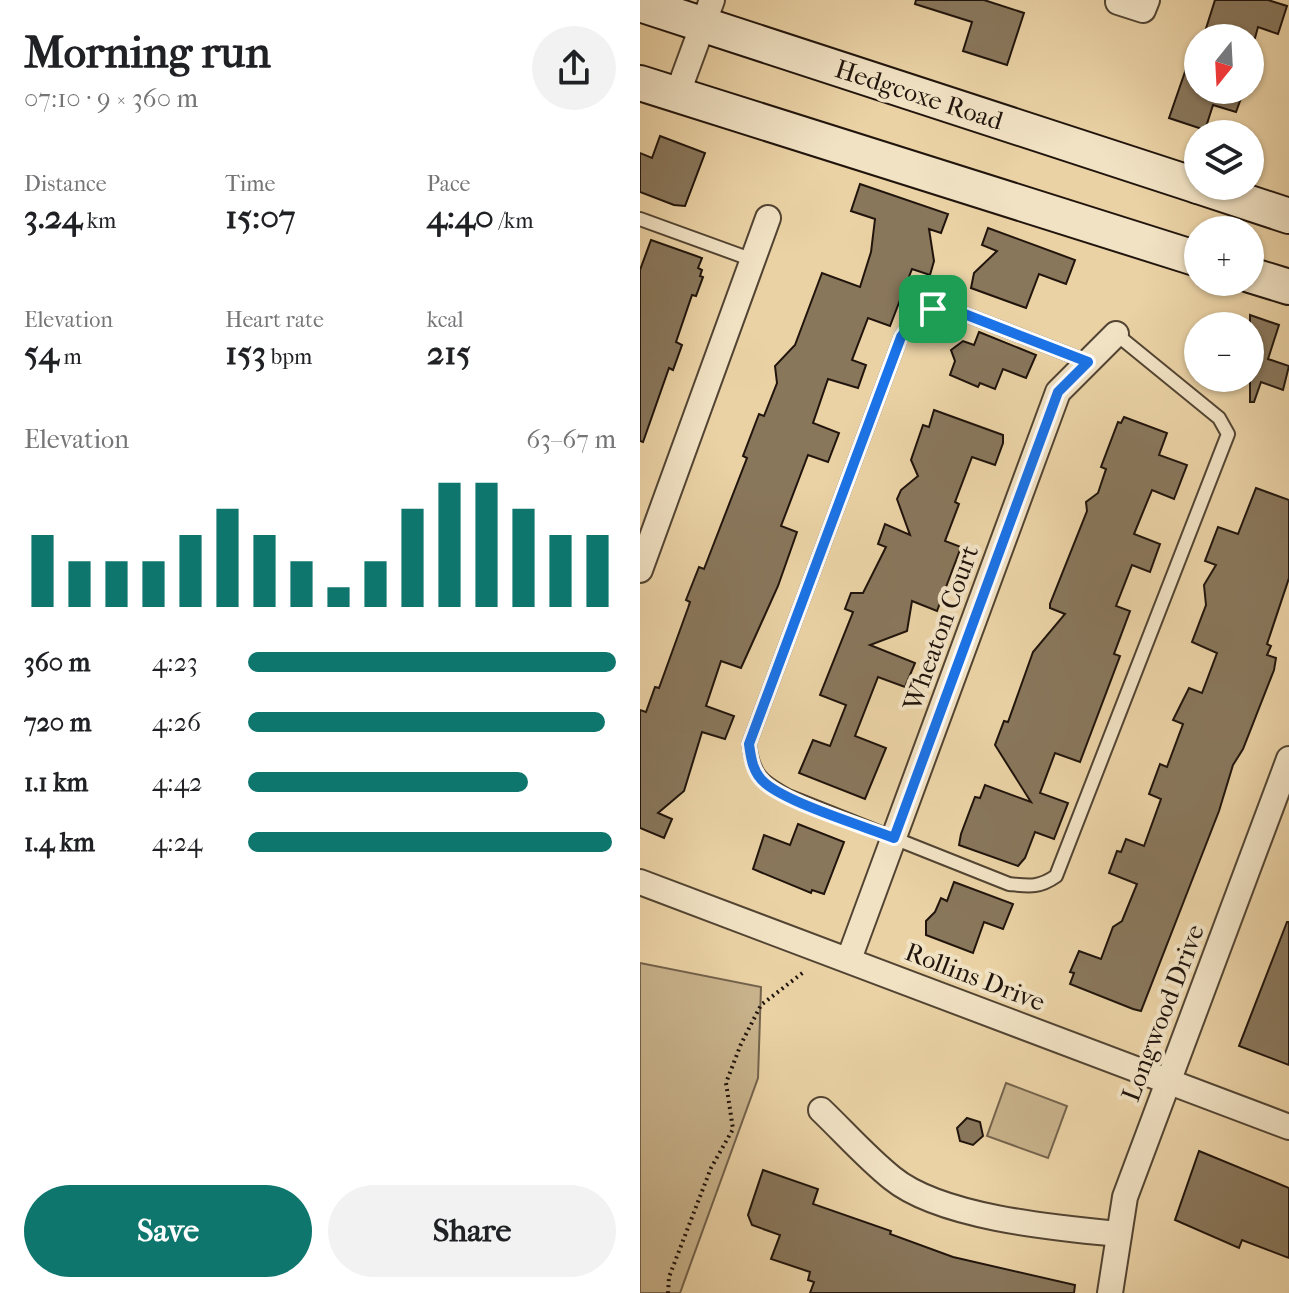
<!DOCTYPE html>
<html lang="en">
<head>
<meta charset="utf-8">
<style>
  body { margin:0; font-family:"IM FELL French Canon",serif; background:#f2f2f2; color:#202124; height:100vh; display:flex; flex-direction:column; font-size:30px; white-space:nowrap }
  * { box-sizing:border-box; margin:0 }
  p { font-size:26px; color:#757577 }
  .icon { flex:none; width:44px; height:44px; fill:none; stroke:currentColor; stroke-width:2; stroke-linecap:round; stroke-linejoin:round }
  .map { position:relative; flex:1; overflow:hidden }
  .drawer { display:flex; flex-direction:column; background:#fff; width:640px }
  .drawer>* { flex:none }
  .needle { width:52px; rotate:198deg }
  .buttons { position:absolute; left:544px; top:24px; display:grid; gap:16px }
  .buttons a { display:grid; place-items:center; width:80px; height:80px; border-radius:50%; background:#fff; box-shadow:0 2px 6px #0004; font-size:40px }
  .pin { position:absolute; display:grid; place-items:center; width:68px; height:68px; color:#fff; margin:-34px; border-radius:16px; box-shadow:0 4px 12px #0006 }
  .round { display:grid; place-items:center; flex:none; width:84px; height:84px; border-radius:42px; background:#f2f2f2 }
  .head { display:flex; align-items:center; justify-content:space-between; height:136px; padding:0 24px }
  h1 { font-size:44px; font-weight:700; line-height:60px }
  .metrics { display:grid; grid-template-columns:repeat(3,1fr); gap:12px; height:136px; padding:8px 24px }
  .metrics div { display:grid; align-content:center }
  .metrics b { font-size:34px; font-weight:700 }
  .metrics small { font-size:22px; font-weight:400 }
  .metrics p { font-size:22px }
  .chart { height:224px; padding:16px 24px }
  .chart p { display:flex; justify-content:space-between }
  .chart svg { width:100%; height:144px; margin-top:8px; stroke:#0f766e; stroke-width:6 }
  .action { display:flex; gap:16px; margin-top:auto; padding:16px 24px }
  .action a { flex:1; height:92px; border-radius:48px; background:#0f766e; color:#fff; font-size:32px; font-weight:700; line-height:92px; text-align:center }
  .action a+a { background:#f2f2f2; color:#202124 }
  ul { padding:0 24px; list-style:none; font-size:26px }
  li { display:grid; grid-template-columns:128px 96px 1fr; align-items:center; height:60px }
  li i { height:20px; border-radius:10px; background:#0f766e }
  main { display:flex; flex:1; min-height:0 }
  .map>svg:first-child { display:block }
  .green { fill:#c8b28b; stroke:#74634c; stroke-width:2 }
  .building { fill:#89775c; stroke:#20140c; stroke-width:2 }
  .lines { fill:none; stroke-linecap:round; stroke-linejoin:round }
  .service-casing { stroke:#524432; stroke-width:16 }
  .minor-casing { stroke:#524432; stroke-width:28 }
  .secondary-casing { stroke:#20140c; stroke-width:38 }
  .path { stroke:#20140c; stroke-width:4; stroke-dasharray:2 4; stroke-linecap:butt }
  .service { stroke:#f1e2c4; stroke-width:12 }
  .minor { stroke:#f1e2c4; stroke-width:24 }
  .secondary { stroke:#f1e2c4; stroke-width:34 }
  .route-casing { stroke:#fff; stroke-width:16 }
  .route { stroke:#1a73e8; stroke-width:10 }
  .labels { text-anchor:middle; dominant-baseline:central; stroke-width:8; stroke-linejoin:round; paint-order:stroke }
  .street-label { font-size:26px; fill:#20140c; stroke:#f1e2c4 }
</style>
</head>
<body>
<main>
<section class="drawer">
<div class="head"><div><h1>Morning run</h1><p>07:10 · 9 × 360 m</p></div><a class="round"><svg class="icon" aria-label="share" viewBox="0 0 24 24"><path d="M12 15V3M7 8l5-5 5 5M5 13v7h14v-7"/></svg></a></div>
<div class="metrics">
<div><p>Distance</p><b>3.24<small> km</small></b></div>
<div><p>Time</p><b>15:07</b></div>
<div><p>Pace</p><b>4:40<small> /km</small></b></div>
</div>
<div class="metrics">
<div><p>Elevation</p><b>54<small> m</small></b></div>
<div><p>Heart rate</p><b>153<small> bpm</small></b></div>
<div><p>kcal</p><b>215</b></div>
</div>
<div class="chart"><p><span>Elevation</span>63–67 m</p>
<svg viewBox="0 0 160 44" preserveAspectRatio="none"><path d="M5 44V22M15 44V30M25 44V30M35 44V30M45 44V22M55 44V14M65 44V22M75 44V30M85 44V38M95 44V30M105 44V14M115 44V6M125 44V6M135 44V14M145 44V22M155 44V22"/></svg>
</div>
<ul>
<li><b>360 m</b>4:23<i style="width:100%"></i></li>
<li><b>720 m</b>4:26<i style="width:97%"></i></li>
<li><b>1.1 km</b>4:42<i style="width:76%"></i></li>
<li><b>1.4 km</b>4:24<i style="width:99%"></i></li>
</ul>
<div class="action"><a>Save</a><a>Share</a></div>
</section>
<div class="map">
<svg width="649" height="1293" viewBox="0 0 649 1293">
  <rect width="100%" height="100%" fill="#ead2a5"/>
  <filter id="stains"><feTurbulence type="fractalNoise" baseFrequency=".0025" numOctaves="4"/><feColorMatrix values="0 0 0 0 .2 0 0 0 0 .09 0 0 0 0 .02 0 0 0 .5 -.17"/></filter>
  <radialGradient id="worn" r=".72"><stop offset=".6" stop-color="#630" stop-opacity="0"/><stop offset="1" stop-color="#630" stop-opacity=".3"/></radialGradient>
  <g class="green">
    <path d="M0,963L121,987L118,1078L40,1293H0Z"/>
    <path d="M366,1083L427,1106L408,1158L347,1136Z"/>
  </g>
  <g class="building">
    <path d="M276,0H344L384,13L367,65L323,51L332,22L275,4Z"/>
    <path d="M575,0H628L647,6L638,34L618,27L615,38H563Z"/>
    <path d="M555,43L558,44V90H604L596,112L573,105L565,130L529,118Z"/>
    <path d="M20,136L65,153L45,206L34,205L0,192V153L12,158Z"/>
    <path d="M220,184L308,214L301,233L289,229L294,261L290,275L272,269L250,326L228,318L212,360L226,365L218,388L188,379L173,423L199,433L188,462L168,455L141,526L157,532L138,586L101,668L81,661L66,706L94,716L85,739L62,732L44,791L18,813L32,819L24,838L0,828V710L6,712L15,687L19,688L48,608L50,602L46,600L59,567L64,569L107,458L103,456L119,414L124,416L137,383L135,366L155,345L182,273L220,287L231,252L235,219L211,211Z"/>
    <path d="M348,228L435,260L426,284L399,274L386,308L331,288L334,273L357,251L342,245Z"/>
    <path d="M11,240L62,258L58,268L62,270L60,276L63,277L56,296L52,295L36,342L42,345L33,370L29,368L3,442L0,441V270Z"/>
    <path d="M610,315L639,325L628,359L649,366L643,390L621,382L614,402H610Z"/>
    <path d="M339,332L396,355L386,378L363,369L355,389L340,383L338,387L310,375L315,361L311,350L323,341L334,345Z"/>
    <path d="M294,410L363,435V443L355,465L332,457L315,502L319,504L305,541L321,547L297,611L272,601L267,631L230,645L275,663L265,687L238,677L215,736L246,748L225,799L159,773L173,740L190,746L206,705L180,695L213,612L205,609L211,593H223L246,547L238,544L245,524L270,535L257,499L261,490L278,476L271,460L283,425L289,427Z"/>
    <path d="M484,417L527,433L519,455L547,465L534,499L512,490L494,534L520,544L510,572L492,565L476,606L490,611L474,654L480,656L440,762L415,753L400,793L428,803L414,839L395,832L385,858L378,866L319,845L321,834L335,797L340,798L345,785L391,802L355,745L364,721L368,722L393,652L425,614L410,608V604L447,511L446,502L458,493L466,469L461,467L478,422L481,423Z"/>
    <path d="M616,488L649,500V578L627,644L631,646L627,655L636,658L634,670L603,749L593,765L579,811L501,1011L493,1009L430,984L434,973L430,972L439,951L461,959L473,927L482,921L497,884L469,873L477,851L481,852L486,839L504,846L521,799L509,794L520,764L527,767L543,724L533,720L549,688L562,693L577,653L552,642L566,605L564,585L576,565L565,561L578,527L598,534Z"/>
    <path d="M158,824L204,842L184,894L172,890L171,893L113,869L124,835L150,845Z"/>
    <path d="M314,882L373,904L363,929L344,922L333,953L286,935V921L295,912L301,898L307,901Z"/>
    <path d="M647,922H649V1065L599,1046Z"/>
    <path d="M327,1118L340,1122L343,1136L333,1145L320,1141L317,1128Z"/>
    <path d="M559,1151L649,1188V1258L602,1240L599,1248L535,1220Z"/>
    <path d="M123,1170L178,1189L173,1204L251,1231L250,1234L313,1257L435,1285L434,1293H170L174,1282L168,1280L170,1272L131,1259L140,1235L112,1225L108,1215Z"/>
  </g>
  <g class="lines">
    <defs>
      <g id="service">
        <path d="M0,219L113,260"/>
        <path d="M448,362L309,308L276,316L261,337L109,744C113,775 121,781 148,796L369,884C389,886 399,888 416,876L588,434L579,418L476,334"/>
      </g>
      <g id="minor">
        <path d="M478,2L503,10L507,0"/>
        <path d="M37,95L72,0"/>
        <path d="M0,570L128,218"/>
        <path d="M0,882L649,1127"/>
        <path d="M209,959L418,392L476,334"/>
        <path d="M181,1110C204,1132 227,1158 252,1178C301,1218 417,1228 479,1234"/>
        <path d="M470,1293L485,1197L649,759"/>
      </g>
      <g id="secondary">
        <path d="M0,4L558,186"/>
        <path d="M0,83L558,259"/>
        <path d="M558,186L649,216"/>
        <path d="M610,275L649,287"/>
      </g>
    </defs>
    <use href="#service" class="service-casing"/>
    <use href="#minor" class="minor-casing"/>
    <use href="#secondary" class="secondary-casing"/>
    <path class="path" d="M28,1293L29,1277L71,1168L93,1129L86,1083L101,1044L121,1005L165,971"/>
    <use href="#service" class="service"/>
    <use href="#minor" class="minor"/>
    <use href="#secondary" class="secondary"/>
  </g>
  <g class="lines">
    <defs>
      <path id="route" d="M309,308L448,362L418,392L254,838C223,826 148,803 125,783C113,773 111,759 109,744L261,337L276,316Z"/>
    </defs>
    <use href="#route" class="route-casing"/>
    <use href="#route" class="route"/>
  </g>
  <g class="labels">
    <g class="street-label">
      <text transform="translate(279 95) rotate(18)">Hedgcoxe Road</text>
      <text transform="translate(301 628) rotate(-70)">Wheaton Court</text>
      <text transform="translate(335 977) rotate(21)">Rollins Drive</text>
      <text transform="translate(523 1013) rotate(-69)">Longwood Drive</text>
    </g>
  </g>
  <rect width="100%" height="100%" filter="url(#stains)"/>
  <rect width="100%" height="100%" fill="url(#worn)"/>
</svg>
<div class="buttons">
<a><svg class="needle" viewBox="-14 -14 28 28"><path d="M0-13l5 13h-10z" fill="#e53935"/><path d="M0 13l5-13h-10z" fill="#757577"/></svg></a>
<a><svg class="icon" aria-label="layers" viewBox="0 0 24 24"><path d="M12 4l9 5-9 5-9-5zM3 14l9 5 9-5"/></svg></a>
<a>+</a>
<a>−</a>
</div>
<div class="pin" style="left:293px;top:309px;background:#1e9e55"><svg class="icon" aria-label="arrive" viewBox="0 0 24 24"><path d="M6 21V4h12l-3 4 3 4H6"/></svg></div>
</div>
</main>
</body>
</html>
